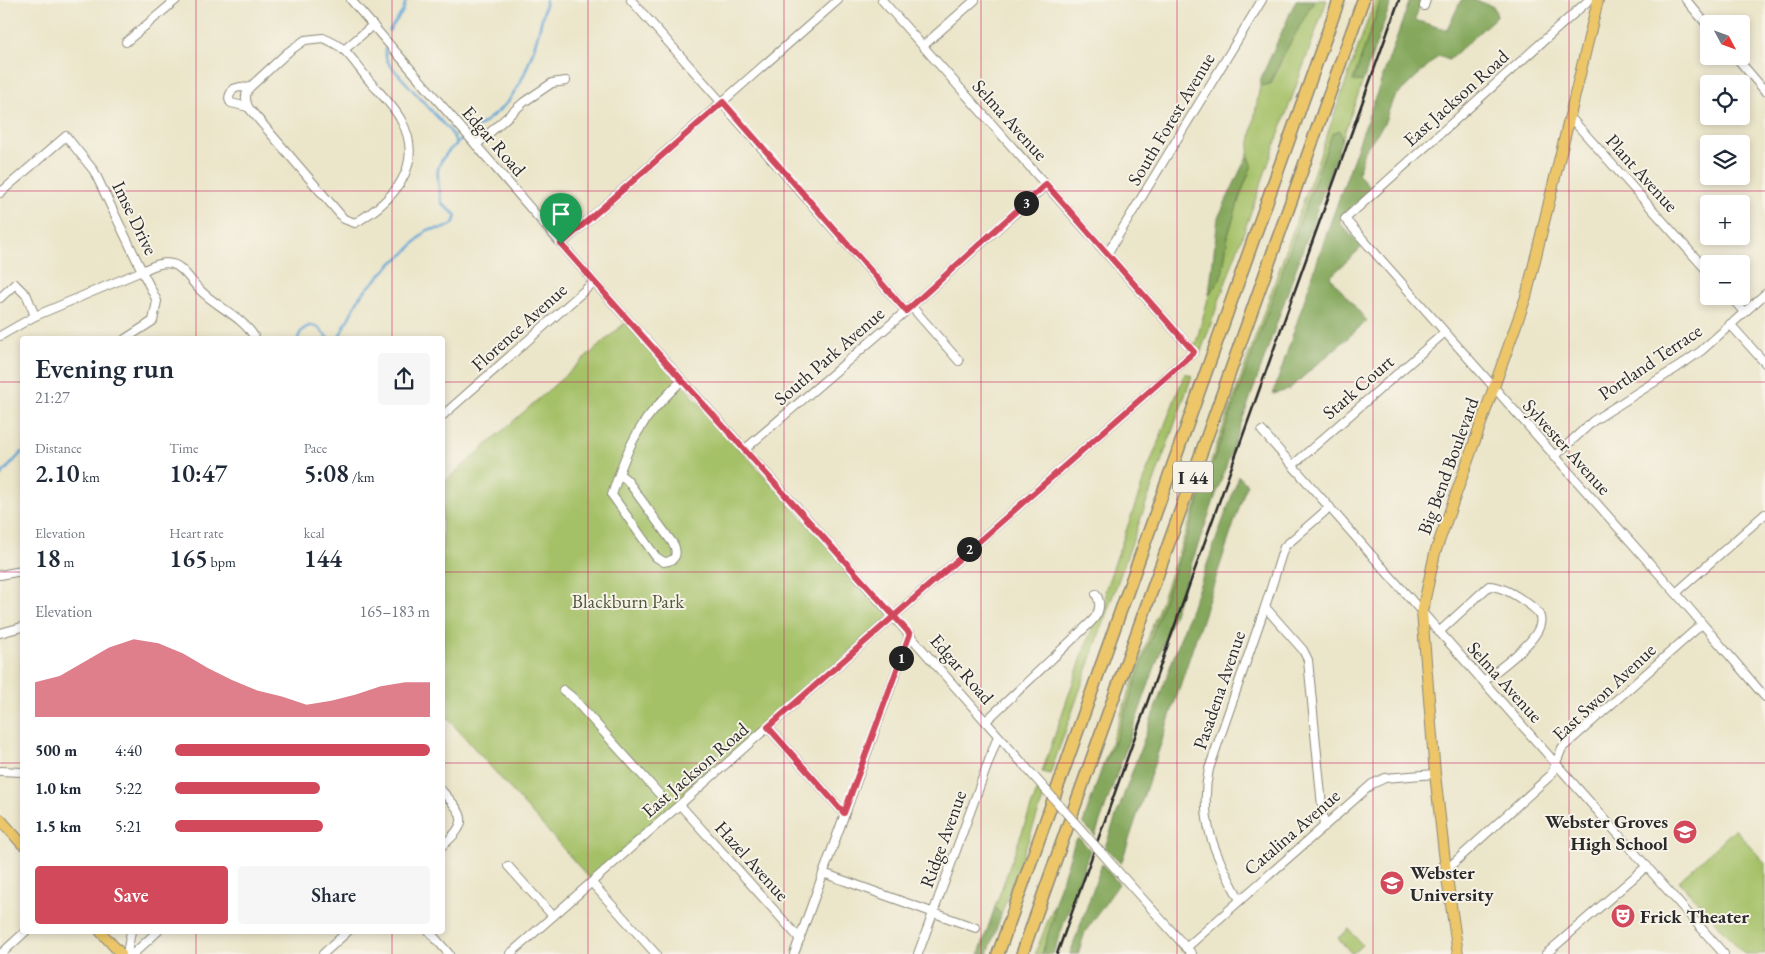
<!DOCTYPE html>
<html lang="en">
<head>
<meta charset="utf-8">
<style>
  body { margin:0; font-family:"EB Garamond",serif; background:#f6f6f7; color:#1f2937; height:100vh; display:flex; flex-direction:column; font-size:19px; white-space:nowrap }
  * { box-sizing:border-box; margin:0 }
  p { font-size:16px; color:#747a83 }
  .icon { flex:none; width:28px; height:28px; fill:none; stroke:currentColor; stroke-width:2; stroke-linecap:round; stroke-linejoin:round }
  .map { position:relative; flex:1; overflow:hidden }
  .drawer { position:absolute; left:20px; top:336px; width:425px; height:598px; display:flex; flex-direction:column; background:#fff; border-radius:5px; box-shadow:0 2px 8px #0003 }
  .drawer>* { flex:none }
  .needle { width:32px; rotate:131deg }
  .tools { position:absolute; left:1700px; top:15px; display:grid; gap:10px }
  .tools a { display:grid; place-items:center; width:50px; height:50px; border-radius:5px; background:#fff; box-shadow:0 2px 8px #0003; font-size:25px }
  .pin { position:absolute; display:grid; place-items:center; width:42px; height:42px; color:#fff; margin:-51px -21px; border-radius:50% 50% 50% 0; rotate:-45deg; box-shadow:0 0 5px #0007 }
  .pin .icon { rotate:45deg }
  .km { position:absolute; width:25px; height:25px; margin:-12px; border-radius:50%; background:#222; color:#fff; font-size:14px; line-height:25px; text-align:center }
  .round { display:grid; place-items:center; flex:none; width:52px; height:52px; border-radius:5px; background:#f6f6f7 }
  .headline { display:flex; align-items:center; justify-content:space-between; height:85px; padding:0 15px }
  h1 { font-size:28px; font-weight:600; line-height:38px }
  .figures { display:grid; grid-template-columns:repeat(3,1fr); gap:8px; height:85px; padding:5px 15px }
  .figures div { display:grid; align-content:center }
  .figures b { font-size:25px; font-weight:600 }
  .figures small { font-size:14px; font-weight:400 }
  .figures p { font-size:14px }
  .chart { height:140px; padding:10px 15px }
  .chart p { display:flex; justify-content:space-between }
  .chart svg { width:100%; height:90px; margin-top:5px; fill:#d1495b; opacity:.7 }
  .button { display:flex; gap:10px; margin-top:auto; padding:10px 15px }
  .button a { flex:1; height:58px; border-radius:5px; background:#d1495b; color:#fff; font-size:20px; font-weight:600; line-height:58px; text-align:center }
  .button a+a { background:#f6f6f7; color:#1f2937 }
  ul { padding:0 15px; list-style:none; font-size:16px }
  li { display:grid; grid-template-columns:80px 60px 1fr; align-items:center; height:38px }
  li i { height:12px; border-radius:6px; background:#d1495b }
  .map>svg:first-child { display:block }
  .green { fill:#a5c167; stroke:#687649 }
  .forest { fill:#84a75c; stroke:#586944 }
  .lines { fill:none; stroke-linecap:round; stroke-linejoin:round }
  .stream { stroke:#61a6d7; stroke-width:2.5 }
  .minor-casing { stroke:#8b887a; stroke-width:10 }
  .major-casing { stroke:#8b887a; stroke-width:12 }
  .highway-casing { stroke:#8b887a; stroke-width:14 }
  .minor { stroke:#fff; stroke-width:8 }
  .major { stroke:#ecc669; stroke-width:10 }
  .highway { stroke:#ecc669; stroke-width:11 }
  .rail { stroke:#2b2b2b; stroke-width:2.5 }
  .minor-bridge-casing { stroke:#8b887a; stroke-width:10; stroke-linecap:butt }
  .minor-bridge { stroke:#fff; stroke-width:8 }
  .route-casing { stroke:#fff; stroke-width:10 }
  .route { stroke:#d1495b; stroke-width:6 }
  .grid { fill:none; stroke:#c2185b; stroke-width:1; stroke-opacity:0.55 }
  .labels { text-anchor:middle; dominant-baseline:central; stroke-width:4; stroke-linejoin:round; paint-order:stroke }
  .shield { fill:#f7f3e8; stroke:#686764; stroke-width:1 }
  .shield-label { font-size:18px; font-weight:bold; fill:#2b2b2b }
  .street-label { font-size:19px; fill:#2b2b2b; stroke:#f7f3e8 }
  .park-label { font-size:19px; fill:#50583d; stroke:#f7f3e8 }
  .poi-label { font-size:19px; font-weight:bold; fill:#2b2b2b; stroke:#f7f3e8; text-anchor:start }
</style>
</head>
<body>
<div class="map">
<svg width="1765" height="954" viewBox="0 0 1765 954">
  <rect width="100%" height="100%" fill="#f7f3e8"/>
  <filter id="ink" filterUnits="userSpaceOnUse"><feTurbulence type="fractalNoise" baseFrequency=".02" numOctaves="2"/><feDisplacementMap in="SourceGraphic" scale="10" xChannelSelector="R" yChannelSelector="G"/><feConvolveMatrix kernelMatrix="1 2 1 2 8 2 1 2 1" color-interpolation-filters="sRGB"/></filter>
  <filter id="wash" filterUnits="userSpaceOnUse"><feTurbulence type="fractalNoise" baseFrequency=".0096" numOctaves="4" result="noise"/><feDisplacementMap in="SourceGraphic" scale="20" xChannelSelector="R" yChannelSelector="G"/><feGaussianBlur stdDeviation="1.12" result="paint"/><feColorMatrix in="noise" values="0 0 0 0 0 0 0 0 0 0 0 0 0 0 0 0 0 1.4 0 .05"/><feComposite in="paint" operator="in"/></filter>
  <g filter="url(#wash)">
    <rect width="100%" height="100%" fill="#ebe5c9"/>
    <g class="green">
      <path d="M1314,0H1327L1200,354L1193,345L1196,343L1209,295L1222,276L1228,235L1241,193L1252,165L1248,154L1260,86L1271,84L1284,54Z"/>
      <path d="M1375,0H1381L1353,81H1363L1342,139L1339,130L1332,134L1203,490L1115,741L1103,765Z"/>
      <path d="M626,322L890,616L591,880L443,713L442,484Z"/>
      <path d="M1185,373L1192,376L1098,637L1097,642L1050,774L1042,772L1094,622C1102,612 1109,605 1105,591L1147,471Z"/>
      <path d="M1038,788L1044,797L1001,915L995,907Z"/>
      <path d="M1735,829L1765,863V954H1744L1679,881Z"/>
      <path d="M1054,905V915L1042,954H1035Z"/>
      <path d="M1349,929L1362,945L1352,954L1338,938Z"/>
    </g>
    <g class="forest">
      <path d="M1296,0H1314L1284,54L1270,84L1260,86L1261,78Z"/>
      <path d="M1381,0H1392L1363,81H1353Z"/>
      <path d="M1410,0H1421L1415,20L1447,30L1461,0H1476L1494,7L1497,16L1449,60L1438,56L1393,99L1384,124L1364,151L1358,174L1372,189L1340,219V223L1362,247L1330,277L1367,321L1288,390L1273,394L1325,238Z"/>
      <path d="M1339,130L1342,139L1095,836L1083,823L1103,765L1115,741L1203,490L1332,134Z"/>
      <path d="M1248,154L1252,165L1241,193L1228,235L1222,276L1209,295L1218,218Z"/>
      <path d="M1239,476L1247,484L1121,864L1105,847Z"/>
      <path d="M1079,838L1090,850L1053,954H1042L1054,915V905L1075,841Z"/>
      <path d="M1102,864L1119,884L1085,932L1078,954H1070Z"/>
      <path d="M995,907L1001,915L988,954H979Z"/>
    </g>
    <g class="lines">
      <g class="stream">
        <path d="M389,31L403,11L406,0"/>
        <path d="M385,49L386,57L389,64L449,130L454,137L456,145"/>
        <path d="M298,339C300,329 311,321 320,329C323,332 325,336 329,339"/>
        <path d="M338,339L360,296L393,262L404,254L427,230L445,228L453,224L456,216C452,210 445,208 442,203C440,198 440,192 439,188C438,181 437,175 438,169C445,142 492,123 509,100C528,76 540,30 546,0"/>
        <path d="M0,476L22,452"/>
      </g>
    </g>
  </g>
  <g filter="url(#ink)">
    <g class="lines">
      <defs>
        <g id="minor">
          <path d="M351,0L594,282L817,530L1031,773"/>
          <path d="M631,0L906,311"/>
          <path d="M1589,0L1345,219L1676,593L1765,697"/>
          <path d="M1686,0L1709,27"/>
          <path d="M1424,6L1426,0"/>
          <path d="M323,38C330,41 337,44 343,49C353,58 363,74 372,84C382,95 394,107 401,120C426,166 393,201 355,223L344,219L248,107C245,99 245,95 249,88L288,52L305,40Z"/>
          <path d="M126,42L176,0"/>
          <path d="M923,46L975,0"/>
          <path d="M344,50L373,25"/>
          <path d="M1735,56L1765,91"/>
          <path d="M248,107L231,103C227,98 230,94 233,89L240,87L249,88"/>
          <path d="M1570,117L1709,273"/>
          <path d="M476,145L524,102L552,83L566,81"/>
          <path d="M0,193L66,136L94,171L142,271C151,267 162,261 172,264C183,266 192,283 200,290C218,308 242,316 256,339"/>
          <path d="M561,244L838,0"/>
          <path d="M1107,254L1262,0"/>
          <path d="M1730,296L1744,312"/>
          <path d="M0,298L15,284L27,296L35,316"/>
          <path d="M911,306L959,361"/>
          <path d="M1730,324L1765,363"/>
          <path d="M0,336L35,316L142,271L157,301L153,321L125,339"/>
          <path d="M442,416L594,282"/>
          <path d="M1262,431L1724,954"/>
          <path d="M744,450L906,311L1046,185"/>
          <path d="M1554,457L1593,421L1678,367L1701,351L1765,294"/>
          <path d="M1293,465L1444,333"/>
          <path d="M619,474L627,480L674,545C678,555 675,561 664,562L656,557L612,495C620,470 628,446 643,424C653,408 669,394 682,380"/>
          <path d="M0,575L22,571"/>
          <path d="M1676,593L1765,514"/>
          <path d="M1265,607L1303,650L1308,660L1324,827"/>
          <path d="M1439,632L1489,586C1501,586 1514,594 1524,601C1530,605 1538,610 1540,617C1546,637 1498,669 1484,681"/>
          <path d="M0,633L22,627"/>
          <path d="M563,690L572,697L662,797"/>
          <path d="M986,721L1091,622C1099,614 1102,604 1096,594"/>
          <path d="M768,727L844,813"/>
          <path d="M0,771L22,772"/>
          <path d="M442,791C465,816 470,822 442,846"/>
          <path d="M680,805L800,939"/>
          <path d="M508,866L553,916"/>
          <path d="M1114,867L1192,954"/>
          <path d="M1446,870L1551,775L1562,748L1702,624"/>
          <path d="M823,873L976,928"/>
          <path d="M592,883L656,954"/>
          <path d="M1240,900C1215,855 1198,821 1209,769L1265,607L1284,547L1330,507"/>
          <path d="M429,931L449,954"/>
          <path d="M1186,948L1372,784L1385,778L1435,774"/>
          <path d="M1,954L26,931"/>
          <path d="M127,954L131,931"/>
          <path d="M133,954L158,931"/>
          <path d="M323,954L348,931"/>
          <path d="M510,954L1194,352L882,0"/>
          <path d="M794,954L910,634"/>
          <path d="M918,954L998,736"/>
          <path d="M1546,954L1647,866"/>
        </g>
        <g id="major">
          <path d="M0,819L22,844"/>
          <path d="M100,931L121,954"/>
          <path d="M1458,954L1446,870L1435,774L1422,612L1435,553L1526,297L1598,0"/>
        </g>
        <g id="highway">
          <path d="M998,954L1339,0"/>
          <path d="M1022,954L1363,0"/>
        </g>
      </defs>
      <use href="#minor" class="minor-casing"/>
      <use href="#major" class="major-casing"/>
      <use href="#highway" class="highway-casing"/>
      <use href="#minor" class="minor"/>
      <use href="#major" class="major"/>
      <use href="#highway" class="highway"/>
      <path class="rail" d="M1057,954L1399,0"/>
      <defs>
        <path id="minor-bridge" d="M1031,773L1114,867"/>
      </defs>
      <use href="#minor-bridge" class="minor-bridge-casing"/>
      <use href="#minor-bridge" class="minor-bridge"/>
    </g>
  </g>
  <g class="lines" filter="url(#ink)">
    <defs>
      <path id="route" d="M561,244C676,375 794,504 910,634L844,813L768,727L1194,352L1046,184L906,311L723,102L561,244"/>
    </defs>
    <use href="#route" class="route-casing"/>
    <use href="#route" class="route"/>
  </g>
  <path class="grid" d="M196,0V339M392,0V339M588,0V954M784,0V954M981,0V954M1177,0V954M1373,0V954M1569,0V954M0,191H1765M0,382H22M442,382H1765M0,572H22M442,572H1765M0,763H22M442,763H1765M196,931V954M392,931V954"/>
  <defs>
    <symbol id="school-disc" viewBox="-11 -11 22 22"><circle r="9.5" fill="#d1495b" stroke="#f7f3e8"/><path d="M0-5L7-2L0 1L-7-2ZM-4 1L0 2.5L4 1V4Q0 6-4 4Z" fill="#fff"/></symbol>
    <symbol id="university-disc" viewBox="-11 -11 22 22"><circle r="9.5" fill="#d1495b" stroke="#f7f3e8"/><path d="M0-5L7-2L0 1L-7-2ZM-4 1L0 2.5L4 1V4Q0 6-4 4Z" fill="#fff"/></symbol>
    <symbol id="theatre-disc" viewBox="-11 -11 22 22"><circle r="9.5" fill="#d1495b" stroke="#f7f3e8"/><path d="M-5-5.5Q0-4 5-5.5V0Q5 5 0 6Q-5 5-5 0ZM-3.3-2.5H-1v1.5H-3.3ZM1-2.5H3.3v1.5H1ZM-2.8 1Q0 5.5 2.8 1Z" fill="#fff"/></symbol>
  </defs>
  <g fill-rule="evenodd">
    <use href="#school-disc" x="1671" y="818" width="28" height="28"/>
    <use href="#university-disc" x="1378" y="869" width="28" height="28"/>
    <use href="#theatre-disc" x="1609" y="902" width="28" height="28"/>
  </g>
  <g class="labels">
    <rect class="shield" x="1173" y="461.5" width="40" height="31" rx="4"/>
    <g class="shield-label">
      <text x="1193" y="477">I 44</text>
    </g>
    <g class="street-label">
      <text transform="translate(1456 98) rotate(-42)">East Jackson Road</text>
      <text transform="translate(1171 119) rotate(-59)">South Forest Avenue</text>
      <text transform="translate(1010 120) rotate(48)">Selma Avenue</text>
      <text transform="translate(494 141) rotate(49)">Edgar Road</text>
      <text transform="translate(1642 173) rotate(48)">Plant Avenue</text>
      <text transform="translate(135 218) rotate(64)">Imse Drive</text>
      <text transform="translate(519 327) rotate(-42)">Florence Avenue</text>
      <text transform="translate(829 356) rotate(-41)">South Park Avenue</text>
      <text transform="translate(1650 362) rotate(-34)">Portland Terrace</text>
      <text transform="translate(1358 387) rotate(-41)">Stark Court</text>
      <text transform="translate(1567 447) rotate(48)">Sylvester Avenue</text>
      <text transform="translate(1448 466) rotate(-70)">Big Bend Boulevard</text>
      <text transform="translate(962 669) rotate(49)">Edgar Road</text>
      <text transform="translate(1505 682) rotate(48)">Selma Avenue</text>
      <text transform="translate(1219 690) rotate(-71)">Pasadena Avenue</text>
      <text transform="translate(1604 692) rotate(-43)">East Swon Avenue</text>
      <text transform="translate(695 770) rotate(-41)">East Jackson Road</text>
      <text transform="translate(1292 832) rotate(-41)">Catalina Avenue</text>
      <text transform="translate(943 839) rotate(-70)">Ridge Avenue</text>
      <text transform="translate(752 861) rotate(48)">Hazel Avenue</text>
    </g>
    <g class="park-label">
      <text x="628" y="601">Blackburn Park</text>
    </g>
    <g class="poi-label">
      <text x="1668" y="821" text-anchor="end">Webster Groves<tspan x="1668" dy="22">High School</tspan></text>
      <text x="1410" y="872">Webster<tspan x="1410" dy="22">University</tspan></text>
      <text x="1640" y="916">Frick Theater</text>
    </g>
  </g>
</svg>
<div class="tools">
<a><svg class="needle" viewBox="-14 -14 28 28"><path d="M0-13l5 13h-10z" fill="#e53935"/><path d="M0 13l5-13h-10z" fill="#747a83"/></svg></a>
<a><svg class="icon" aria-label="locate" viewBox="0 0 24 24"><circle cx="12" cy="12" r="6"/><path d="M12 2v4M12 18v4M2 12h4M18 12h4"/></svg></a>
<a><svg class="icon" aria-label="layers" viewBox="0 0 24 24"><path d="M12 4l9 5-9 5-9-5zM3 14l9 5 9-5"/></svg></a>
<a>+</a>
<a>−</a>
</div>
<div class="pin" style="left:561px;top:244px;background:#1e9e55"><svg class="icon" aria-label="arrive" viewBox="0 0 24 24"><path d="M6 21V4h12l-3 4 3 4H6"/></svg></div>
<b class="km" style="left:901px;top:658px">1</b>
<b class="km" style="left:969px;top:549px">2</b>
<b class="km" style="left:1026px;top:203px">3</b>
<section class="drawer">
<div class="headline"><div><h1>Evening run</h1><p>21:27</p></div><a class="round"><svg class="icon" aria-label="share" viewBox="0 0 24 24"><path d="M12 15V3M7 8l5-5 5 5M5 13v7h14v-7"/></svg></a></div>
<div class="figures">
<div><p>Distance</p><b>2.10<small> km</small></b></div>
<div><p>Time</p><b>10:47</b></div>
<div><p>Pace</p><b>5:08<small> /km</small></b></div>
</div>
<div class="figures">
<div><p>Elevation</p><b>18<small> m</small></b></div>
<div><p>Heart rate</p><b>165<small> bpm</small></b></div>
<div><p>kcal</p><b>144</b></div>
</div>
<div class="chart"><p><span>Elevation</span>165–183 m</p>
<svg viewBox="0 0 160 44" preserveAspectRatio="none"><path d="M0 44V27L10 24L20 17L30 10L40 6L50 8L60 13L70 20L80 26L90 31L100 34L110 38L120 36L130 33L140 29L150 27L160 27V44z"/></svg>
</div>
<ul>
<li><b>500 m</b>4:40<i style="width:100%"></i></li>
<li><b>1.0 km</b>5:22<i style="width:57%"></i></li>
<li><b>1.5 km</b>5:21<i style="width:58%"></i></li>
</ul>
<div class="button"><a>Save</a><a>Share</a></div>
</section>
</div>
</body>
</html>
